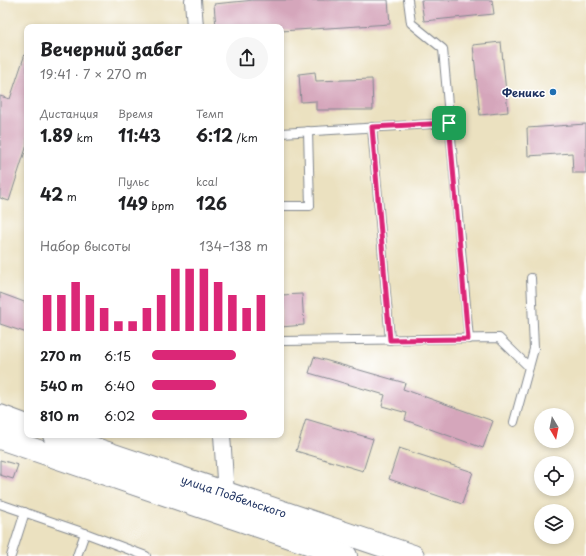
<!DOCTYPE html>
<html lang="ru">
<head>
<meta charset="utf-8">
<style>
  body { margin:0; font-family:"Playpen Sans",sans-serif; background:#f6f6f6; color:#202124; height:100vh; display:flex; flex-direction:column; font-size:15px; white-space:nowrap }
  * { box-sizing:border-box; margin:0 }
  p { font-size:13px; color:#757577 }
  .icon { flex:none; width:22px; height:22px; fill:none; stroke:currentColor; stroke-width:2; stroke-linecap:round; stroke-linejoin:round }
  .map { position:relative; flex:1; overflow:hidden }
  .details { position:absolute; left:24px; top:24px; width:260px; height:414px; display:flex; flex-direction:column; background:#fff; border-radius:8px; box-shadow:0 2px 6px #0003 }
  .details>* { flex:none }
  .needle { width:26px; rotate:170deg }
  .tools { position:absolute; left:534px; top:408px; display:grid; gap:8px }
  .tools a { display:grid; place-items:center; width:40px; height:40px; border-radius:50%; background:#fff; box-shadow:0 2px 6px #0003; font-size:20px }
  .pin { position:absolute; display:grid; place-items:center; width:34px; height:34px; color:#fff; margin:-17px; border-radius:8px; box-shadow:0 2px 6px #0006 }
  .round { display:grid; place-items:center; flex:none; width:42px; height:42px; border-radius:21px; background:#f6f6f6 }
  .summary { display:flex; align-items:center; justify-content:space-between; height:68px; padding:0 16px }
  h1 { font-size:18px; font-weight:700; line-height:30px }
  .metrics { display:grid; grid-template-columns:repeat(3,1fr); gap:6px; height:68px; padding:4px 16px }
  .metrics div { display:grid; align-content:center }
  .metrics b { font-size:17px; font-weight:700 }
  .metrics small { font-size:11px; font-weight:400 }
  .metrics p { font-size:11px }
  .chart { height:112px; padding:8px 16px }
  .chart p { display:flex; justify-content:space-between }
  .chart svg { width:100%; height:72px; margin-top:4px; stroke:#db2777; stroke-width:6 }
  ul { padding:0 16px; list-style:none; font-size:13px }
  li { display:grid; grid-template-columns:64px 48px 1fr; align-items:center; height:30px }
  li i { height:10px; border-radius:5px; background:#db2777 }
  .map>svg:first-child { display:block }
  .building { fill:#d5a6bb }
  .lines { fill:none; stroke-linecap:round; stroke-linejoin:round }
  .lane-casing { stroke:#83888f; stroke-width:10 }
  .street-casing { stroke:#83888f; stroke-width:18 }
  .secondary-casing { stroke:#83888f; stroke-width:24 }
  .lane { stroke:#fff; stroke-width:8 }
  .street { stroke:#fff; stroke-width:16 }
  .secondary { stroke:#fff; stroke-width:22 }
  .route-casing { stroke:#fff; stroke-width:8 }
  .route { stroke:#db2777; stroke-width:5 }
  .poi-dot { fill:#1f6fb2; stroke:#fff; stroke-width:1.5 }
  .labels { text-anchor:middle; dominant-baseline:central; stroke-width:3; stroke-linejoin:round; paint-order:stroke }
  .poi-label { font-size:11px; font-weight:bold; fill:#1b2f5e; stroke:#fff; text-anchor:end }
  .street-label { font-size:11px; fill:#1b2f5e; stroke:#fff }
</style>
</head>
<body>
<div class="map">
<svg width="586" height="556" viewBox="0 0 586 556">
  <rect width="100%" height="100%" fill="#fff"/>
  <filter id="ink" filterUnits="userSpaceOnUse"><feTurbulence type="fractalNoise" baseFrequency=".025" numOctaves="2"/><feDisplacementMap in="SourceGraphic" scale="8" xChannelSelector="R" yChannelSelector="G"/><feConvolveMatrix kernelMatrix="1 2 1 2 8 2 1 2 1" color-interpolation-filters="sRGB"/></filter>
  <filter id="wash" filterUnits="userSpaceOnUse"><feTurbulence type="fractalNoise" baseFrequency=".012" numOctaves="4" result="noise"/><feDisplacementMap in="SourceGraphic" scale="16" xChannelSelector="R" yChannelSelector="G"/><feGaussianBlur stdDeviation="0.9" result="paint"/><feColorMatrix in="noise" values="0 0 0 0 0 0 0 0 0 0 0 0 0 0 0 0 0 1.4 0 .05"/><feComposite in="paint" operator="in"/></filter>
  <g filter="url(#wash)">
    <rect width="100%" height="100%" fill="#ebe1c0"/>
    <g id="blocks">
      <g class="building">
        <path d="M254,0H388L390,24L281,31V27H216L214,4Z"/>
        <path d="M421,0H492L494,14L424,21Z"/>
        <path d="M501,42L508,112L480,115L473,45Z"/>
        <path d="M25,54L27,55V145L9,201L0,198V96L10,99Z"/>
        <path d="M315,72L316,81L372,79L373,110H316V101L301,102L299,74Z"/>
        <path d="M586,124V173H573L572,153L528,156L527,128Z"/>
        <path d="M0,293L27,303V333L0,324Z"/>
        <path d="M302,294L304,325L281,327V295Z"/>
        <path d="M314,357L405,383L403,389L493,421L483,448L405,420L407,413L382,406L385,395L309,373Z"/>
        <path d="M306,419L373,439L363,471L296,451Z"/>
        <path d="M399,448L473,472L462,504L389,479Z"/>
        <path d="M0,460L18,465L13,479L0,475Z"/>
      </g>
    </g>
  </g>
  <g filter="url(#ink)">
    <use href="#blocks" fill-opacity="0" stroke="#83888f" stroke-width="1"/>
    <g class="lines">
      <defs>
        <g id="lane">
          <path d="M408,0L411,23L443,49L469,339"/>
          <path d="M372,127L390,340"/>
          <path d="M281,133L449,123"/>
          <path d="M281,206H310L308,131"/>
          <path d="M284,341L499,338L529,367"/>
          <path d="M514,422L534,349L531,278"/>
          <path d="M0,504L85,533L146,556"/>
          <path d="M11,556L25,512"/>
          <path d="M77,556L85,533"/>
        </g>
        <g id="street">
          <path d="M193,0L195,27"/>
          <path d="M222,435L226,494"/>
        </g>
        <g id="secondary">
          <path d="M0,416L27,426"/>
          <path id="s1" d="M54,435L413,556"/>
          <path d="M0,438L346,556"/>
        </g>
      </defs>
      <use href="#lane" class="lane-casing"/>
      <use href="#street" class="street-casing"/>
      <use href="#secondary" class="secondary-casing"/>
      <use href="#lane" class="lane"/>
      <use href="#street" class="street"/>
      <use href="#secondary" class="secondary"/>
    </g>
  </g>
  <g class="lines" filter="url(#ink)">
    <defs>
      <path id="route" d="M449,123L468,339L390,340L372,127Z"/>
    </defs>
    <use href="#route" class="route-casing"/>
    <use href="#route" class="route"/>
  </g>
  <circle class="poi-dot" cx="553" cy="92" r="4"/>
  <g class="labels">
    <g class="poi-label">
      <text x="545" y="92">Феникс</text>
    </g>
    <g class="street-label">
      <text stroke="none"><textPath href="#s1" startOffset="190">улица Подбельского</textPath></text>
    </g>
  </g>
</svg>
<div class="tools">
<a><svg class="needle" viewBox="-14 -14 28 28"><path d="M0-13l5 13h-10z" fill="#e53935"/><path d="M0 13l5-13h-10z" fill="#757577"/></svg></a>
<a><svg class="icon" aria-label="locate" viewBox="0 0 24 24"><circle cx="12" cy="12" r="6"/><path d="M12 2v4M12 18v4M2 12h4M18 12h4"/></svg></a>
<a><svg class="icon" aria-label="layers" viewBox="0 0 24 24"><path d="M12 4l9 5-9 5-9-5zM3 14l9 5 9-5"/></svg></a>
</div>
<div class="pin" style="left:449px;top:123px;background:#1e9e55"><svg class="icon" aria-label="arrive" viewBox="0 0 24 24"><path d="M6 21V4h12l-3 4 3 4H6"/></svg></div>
<section class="details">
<div class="summary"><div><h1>Вечерний забег</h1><p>19:41 · 7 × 270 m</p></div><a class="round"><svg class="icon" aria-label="share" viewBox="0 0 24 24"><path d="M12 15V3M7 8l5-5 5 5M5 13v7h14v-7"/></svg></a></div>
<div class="metrics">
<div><p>Дистанция</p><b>1.89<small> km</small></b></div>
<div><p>Время</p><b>11:43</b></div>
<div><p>Темп</p><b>6:12<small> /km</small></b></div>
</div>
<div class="metrics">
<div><b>42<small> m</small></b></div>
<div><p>Пульс</p><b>149<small> bpm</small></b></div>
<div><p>kcal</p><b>126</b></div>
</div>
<div class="chart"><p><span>Набор высоты</span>134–138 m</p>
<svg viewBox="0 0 160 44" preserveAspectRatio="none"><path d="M5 44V22M15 44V22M25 44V14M35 44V22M45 44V30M55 44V38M65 44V38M75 44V30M85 44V22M95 44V6M105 44V6M115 44V6M125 44V14M135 44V22M145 44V30M155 44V22"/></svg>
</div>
<ul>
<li><b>270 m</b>6:15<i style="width:72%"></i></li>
<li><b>540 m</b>6:40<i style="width:55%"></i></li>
<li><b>810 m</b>6:02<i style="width:82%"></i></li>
</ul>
</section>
</div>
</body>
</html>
